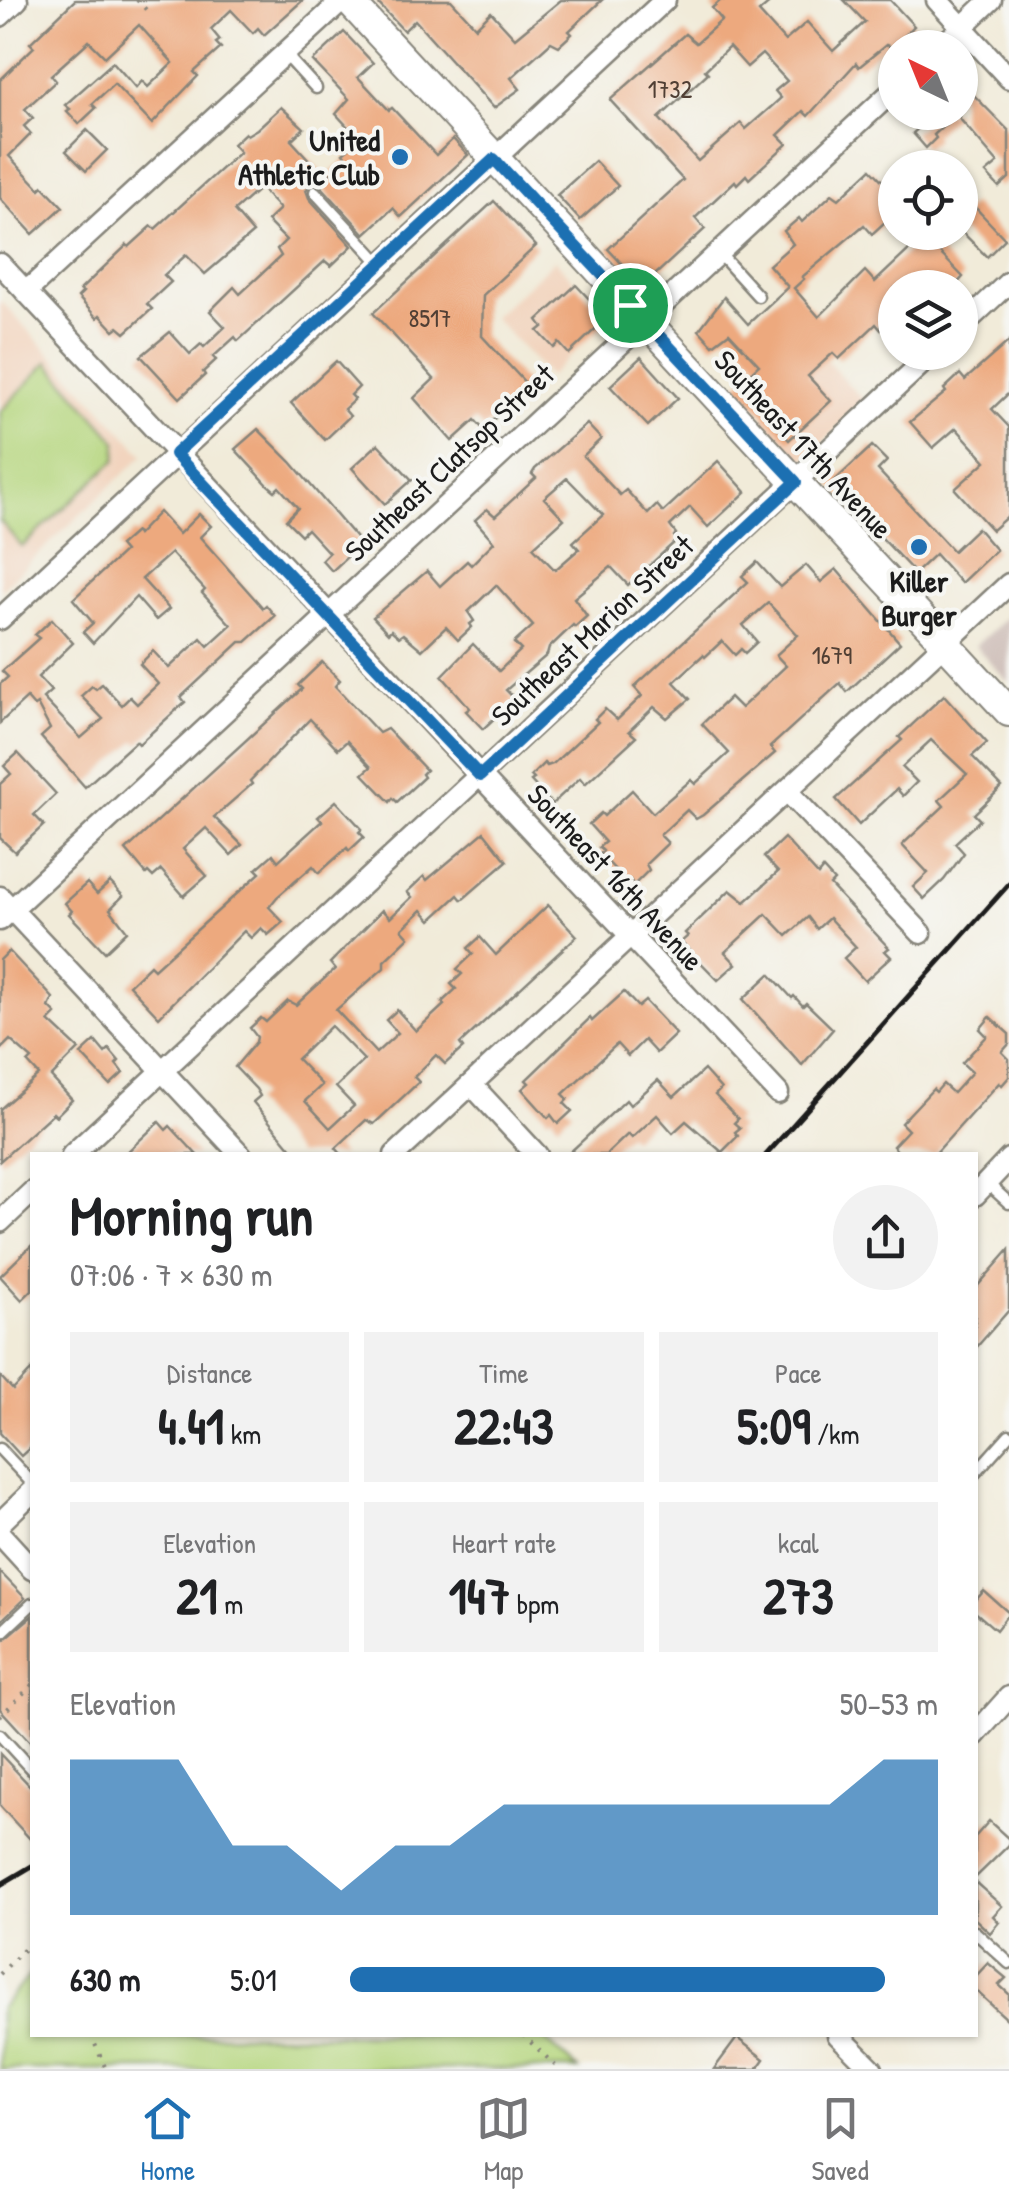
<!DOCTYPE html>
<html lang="en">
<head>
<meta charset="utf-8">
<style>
  body { margin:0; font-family:"Patrick Hand",sans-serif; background:#f2f2f2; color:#202124; height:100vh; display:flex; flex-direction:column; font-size:38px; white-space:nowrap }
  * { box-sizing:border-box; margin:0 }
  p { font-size:32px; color:#757577 }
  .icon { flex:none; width:55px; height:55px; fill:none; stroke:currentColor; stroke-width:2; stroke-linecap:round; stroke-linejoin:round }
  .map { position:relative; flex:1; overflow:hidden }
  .sheet { position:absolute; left:30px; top:1152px; width:948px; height:885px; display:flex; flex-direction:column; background:#fff; border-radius:0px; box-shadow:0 2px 8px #0004 }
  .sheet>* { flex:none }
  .needle { width:65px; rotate:317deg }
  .tools { position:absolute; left:878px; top:30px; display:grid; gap:20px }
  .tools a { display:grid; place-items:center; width:100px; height:100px; border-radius:50%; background:#fff; box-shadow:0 2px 8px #0004; font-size:50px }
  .pin { position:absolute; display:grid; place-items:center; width:85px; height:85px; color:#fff; margin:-42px; border:5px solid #fff; border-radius:50%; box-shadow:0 2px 10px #0007 }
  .round { display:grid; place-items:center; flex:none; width:105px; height:105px; border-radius:52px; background:#f2f2f2 }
  .head { display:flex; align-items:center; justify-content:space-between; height:170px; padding:0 40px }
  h1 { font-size:55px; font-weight:700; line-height:75px }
  .metrics { display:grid; grid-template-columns:repeat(3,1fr); gap:15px; height:170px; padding:10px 40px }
  .metrics div { display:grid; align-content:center; border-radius:0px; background:#f2f2f2; text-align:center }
  .metrics b { font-size:50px; font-weight:700 }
  .metrics small { font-size:28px; font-weight:400 }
  .metrics p { font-size:28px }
  .chart { height:280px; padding:20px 40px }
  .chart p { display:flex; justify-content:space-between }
  .chart svg { width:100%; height:180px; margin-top:10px; fill:#1f6fb2; opacity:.7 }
  ul { padding:0 40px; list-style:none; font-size:32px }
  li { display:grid; grid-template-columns:160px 120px 1fr; align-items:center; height:75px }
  li i { height:25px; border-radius:12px; background:#1f6fb2 }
  .dock { display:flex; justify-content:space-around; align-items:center; height:140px; border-top:2px solid #e0e0e0; background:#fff; font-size:28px; color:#757577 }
  .dock a { display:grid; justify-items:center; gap:5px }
  .dock .selected { color:#1f6fb2 }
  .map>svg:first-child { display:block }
  .built { fill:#f2d4be }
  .industrial { fill:#cfc0ba }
  .green { fill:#b5d67e; stroke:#68794d; stroke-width:2.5 }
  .building { fill:#eda97e; fill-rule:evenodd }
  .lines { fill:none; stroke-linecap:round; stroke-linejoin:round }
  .lane-casing { stroke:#86847a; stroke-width:15 }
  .street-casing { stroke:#86847a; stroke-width:25 }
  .secondary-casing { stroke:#86847a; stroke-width:32 }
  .path { stroke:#86847a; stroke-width:4; stroke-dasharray:2.5 8; stroke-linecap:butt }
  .lane { stroke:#fff; stroke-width:10 }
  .street { stroke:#fff; stroke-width:20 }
  .secondary { stroke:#fff; stroke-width:28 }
  .rail { stroke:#1c1c1c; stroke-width:5 }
  .route-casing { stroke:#fff; stroke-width:20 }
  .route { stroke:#1f6fb2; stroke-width:12 }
  .poi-dot { fill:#1f6fb2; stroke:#f6f6f2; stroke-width:4 }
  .labels { text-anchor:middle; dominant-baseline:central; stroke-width:8; stroke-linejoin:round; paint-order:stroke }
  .number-label { font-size:25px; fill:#503f34 }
  .poi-label { font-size:30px; font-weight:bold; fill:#1c1c1c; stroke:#f6f6f2; text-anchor:end }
  .street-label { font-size:30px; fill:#1c1c1c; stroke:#f6f6f2 }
</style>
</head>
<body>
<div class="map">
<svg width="1009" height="2069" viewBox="0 0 1009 2069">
  <rect width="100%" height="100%" fill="#f6f6f2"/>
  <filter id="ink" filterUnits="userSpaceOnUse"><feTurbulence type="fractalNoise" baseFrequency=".01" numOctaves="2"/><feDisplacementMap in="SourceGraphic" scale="20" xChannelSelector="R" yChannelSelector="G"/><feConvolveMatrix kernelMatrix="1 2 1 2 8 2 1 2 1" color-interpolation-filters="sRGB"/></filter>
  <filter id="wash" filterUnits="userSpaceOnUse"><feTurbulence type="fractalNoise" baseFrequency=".0048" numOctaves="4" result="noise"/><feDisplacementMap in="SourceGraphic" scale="40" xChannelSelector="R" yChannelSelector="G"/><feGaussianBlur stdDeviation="2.25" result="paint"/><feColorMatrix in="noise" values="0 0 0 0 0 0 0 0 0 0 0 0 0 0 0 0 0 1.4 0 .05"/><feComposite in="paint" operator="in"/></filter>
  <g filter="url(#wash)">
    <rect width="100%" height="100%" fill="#f1ebd9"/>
    <g class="built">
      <path d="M555,260L610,320L549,376L493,317Z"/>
      <path d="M0,300L144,455L0,590Z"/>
      <path d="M826,360L865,402L798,465L758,423Z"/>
    </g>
    <path class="industrial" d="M1009,615V683L975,646Z"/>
    <g class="green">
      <path d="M48,362L117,442L116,460L22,547L0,521V412Z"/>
      <path d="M32,1973V2035H540L578,2069H0V2008Z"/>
    </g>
    <g id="blocks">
      <g class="building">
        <path d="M75,0H303L264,35L258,28L253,33L231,10L211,29L220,40L216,43L221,48L194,72L198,76L152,124L114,84L92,104L96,108L79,124L67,111L70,109L65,105L113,62L136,88L142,81L148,87L173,63L139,25L105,57L89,41L51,75L56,81L25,109L33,118L24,126L31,134L9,156L40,189L43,186L63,207L33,234L0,198V80L34,47L30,43Z"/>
        <path d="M375,0H451L476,27L491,12L515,38L561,0H602L569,31L572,34L559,46L551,42L511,78L520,89L494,108L415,20L404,31Z"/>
        <path d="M721,0H773L759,12L785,41L807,22L833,51L865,22L844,0H890L914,26L893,48L886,45L859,67L856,63L808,116L803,111L778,135L787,144L749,179L746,175L737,184L735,181L695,218L705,229L643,286L608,249L683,180L610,100L685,34L696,43L722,20L712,8ZM729,47L747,67L762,54L787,81L775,91L781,98L771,107L746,129L741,123L698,161L659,118L708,73L705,70Z"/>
        <path d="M344,32L373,63L358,77L389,110L392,108L436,155L453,139L468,155L401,217L393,208L365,234L321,186L310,185L306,190L309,198L352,246L331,266L325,261L238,341L235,337L213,357L216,360L203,372L205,375L180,398L141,356L170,332L190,354L201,344L204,347L225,327L210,311L234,287L240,294L281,256L277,249L286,240L267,221L280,209L260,188L234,211L253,233L205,274L186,255L164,275L171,282L147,304L152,309L125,333L118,327L114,330L100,315L97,318L78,297L83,292L80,290L127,245L129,247L152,226L155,229L240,152L233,144L245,133L247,135L257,129L281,107L304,128L291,140L326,178L347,158L343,153L359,139L336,114L349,99L313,61Z"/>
        <path d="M960,81L1009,131V178L999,187L986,173L998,163L960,119Z"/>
        <path d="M937,112H958L934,135L936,138L926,148L913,133Z"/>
        <path d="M87,130L107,150L86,171L66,151Z"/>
        <path d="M595,161L618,186L580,220L557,195Z"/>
        <path d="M871,169L895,194V231L886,221L872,234L864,225L802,277L804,279L794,288L819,317L865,271L875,282L911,248L906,242L916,232H959L939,252L963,277L953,288H945L939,281L931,288H895V318L881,330L876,324L839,359L833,353L808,376L831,401L789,440L737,385L759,365L729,333L713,345L699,330L724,297L748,324L788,287L769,265L793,244L784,231L799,218L802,222L832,194L839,199Z"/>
        <path d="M494,201L536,246L483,295L482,336L529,387L483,429L475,420L452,441L414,398L434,379L373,313Z"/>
        <path d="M972,204L1005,239L987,257L960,230V216Z"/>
        <path d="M576,285L607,318L569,354L559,343L554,348L538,331L543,327L538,320Z"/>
        <path d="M1009,341V393L992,409L1009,427V515L992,530L955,489L986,461L956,428L933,448L910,422L946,392L944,389L960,374L965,380Z"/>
        <path d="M641,357L678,398L648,426L610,386Z"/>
        <path d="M336,361L359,387L351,395L355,399L344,409L350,416L325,440L291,403Z"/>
        <path d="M587,424L601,439L583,456L620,495L626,490L648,514L657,505L663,512L718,461L746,492L708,527L690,507L670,526L676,534L674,536L677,540L628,585L611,567L574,598L587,616L575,627L573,625L549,648L547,655L506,690L515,699L483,729L466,711L470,708L442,676L473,644L499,671L521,650L514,643L533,626L496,585L468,612L474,621L470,624L472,627L458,640L446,627L422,650L403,634L399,637L391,630L388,633L373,617L427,571L440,586L467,561L471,565L494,542L475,520L487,509L495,516L536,478L532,474L535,469ZM567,478L603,515L573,542L579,549L555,570L533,547L564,519L544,498Z"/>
        <path d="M258,429L291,462L361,544L332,571L322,560L329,553L307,529L301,535L286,520L298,508L279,487L275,491L268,485L235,449Z"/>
        <path d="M378,444L412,480L385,504L352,468Z"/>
        <path d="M872,446L887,461L878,470L953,551L977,528L996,550L961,583L935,554L915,573L831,484Z"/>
        <path d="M159,512L179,534L199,514L211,526L200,537L263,608L266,605L275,616L246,642H240L181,697L185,702L139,744L136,741L85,787L41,737L50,729L37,704L34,706L27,698L0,723V684L8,677L2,671L39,638L35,635L52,619L73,643L38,677L51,691L43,698L81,738L103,719L81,696L92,686L96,689L102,684L122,705L130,697L137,704L158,684L140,664L153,651L169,668L201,638L208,646L231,625L202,593L205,590L171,553L142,579L169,609L156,620L136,597L93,643L83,632L93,623L73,599L124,552L119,546L135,532L137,535Z"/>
        <path d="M757,562L780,587L806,565L821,582L836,569L900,643L847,692L840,683L770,747L775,753L703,815L696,819L687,810L660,835L668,843L646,864L649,870L634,885L630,880L627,882L600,854L603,851L599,847L605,842L589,824L601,813L604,816L632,790L653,813L691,780L695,784L729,753L702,724L730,697L741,708L786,666L776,655L798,635L768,603L743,625L757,642L745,653L741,649L735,655L722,641L705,657L703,655L674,682L690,699L667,718L654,707L629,731L636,737L585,784L580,778L552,804L531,781L534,779L531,776L544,763L547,766L553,764L598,722L595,719L605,709L617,720L642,696L634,687L748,582L742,576Z"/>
        <path d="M322,662L340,680L335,686L379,733L387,729L426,770L422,774L424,777L397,802L393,798L390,802L363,774L371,767L347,741L338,749L310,719L250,781L252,784L214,817L242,845L231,855L206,828L183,849L207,876L184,896L161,870L153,877L148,872L146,874L126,850L302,689L298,685Z"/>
        <path d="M944,695L987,743L972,756L1002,787L974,814L980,820L955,843L964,853L944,880L924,899L913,887L928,873L902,845L944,806L939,800L967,774L931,740L902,767L917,782L903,796L897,789L859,825L836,799L902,740L899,737Z"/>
        <path d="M18,753L56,794L34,815L44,825L15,852L0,838V784L11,774L4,766Z"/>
        <path d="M336,801L362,829L359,832L364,837L349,851L347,848L319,873L313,866L277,897L269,907L283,922L268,935L261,928L251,938L244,931L159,1017L129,985L150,965L154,969L219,910L260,873L256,869L273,854L278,861L322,821L318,817Z"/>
        <path d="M484,832L507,861L462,900L458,895L431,920L422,910L402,929L409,937L384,961V968L336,1010L376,1053L398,1033L386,1020L397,1010L416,1031L444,1005L442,1002L456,989L451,984L462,974L457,969L473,954L468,948L480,937L496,955L548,905L577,936L460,1044L463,1048L445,1064L436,1055L414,1077L419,1082L374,1124L366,1120L336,1148L342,1155H297L253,1102L260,1096L256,1089L235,1067L256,1042L257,1037L250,1028L261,1018L266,1022L288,1001L296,1005L335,969L330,963L382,910L390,918L412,897L407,892L424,876L427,880ZM331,1026L364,1060L336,1087L354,1106L330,1128L305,1101L322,1085L297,1059Z"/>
        <path d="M784,838L818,875L823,869L834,881L830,885L889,948L885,951L891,957L865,981L844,958L856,947L829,918L817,929L808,917L787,936L766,914L725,952L736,964L718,980L681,942L688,936L685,933L730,890L745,902L778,872L764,857Z"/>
        <path d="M110,882L123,896L110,909L127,931L105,952L69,914L72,911L65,903L87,883L97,894Z"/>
        <path d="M9,951L53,998L49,1007L56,1014L49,1021L79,1049L51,1077L72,1100L56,1116L53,1113L0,1161V1109L39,1075L28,1063L32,1059L10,1040L0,1050V960Z"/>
        <path d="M770,974L792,998L794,996L803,1006L806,1003L833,1029L802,1065L743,999Z"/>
        <path d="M624,992L638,1007L645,1001L676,1034L656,1053L644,1040L628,1056L617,1044L563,1094L568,1099L564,1103L572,1111L558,1124L551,1115L548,1118L522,1089L529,1083L526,1080L590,1018L592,1021Z"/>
        <path d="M990,1017L1009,1034V1044L1002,1052L1009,1059V1077L1002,1085L999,1083L934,1155H901L893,1146L908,1130L901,1123L933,1089L936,1092L943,1084L953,1093L972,1072L962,1063L987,1036L980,1029Z"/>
        <path d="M95,1041L105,1053L109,1049L119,1061L116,1064L123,1073L110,1085L81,1054Z"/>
        <path d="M704,1070L721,1089L715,1095L738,1119L734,1123L740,1128L735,1132L738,1136L722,1152L686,1121L673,1133L657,1115L632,1138L628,1134L606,1155H567L626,1100L630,1105L658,1080L674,1097Z"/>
        <path d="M159,1122L166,1130L170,1126L197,1155H124Z"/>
        <path d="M32,1245V1290L22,1300L0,1276Z"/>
        <path d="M1009,1250V1310L975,1349V1289Z"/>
        <path d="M32,1370V1446L21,1456L0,1433V1376L13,1390Z"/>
        <path d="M0,1572L25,1598L0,1622Z"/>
        <path d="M984,1591L1009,1613L996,1630L975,1612V1601Z"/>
        <path d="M32,1616V1744L0,1709V1643Z"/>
        <path d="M0,1754L32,1788V1841L0,1806Z"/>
        <path d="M989,1821L1009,1839V1845L975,1878V1837Z"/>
        <path d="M975,1882L1002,1906L993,1916L999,1922L990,1933L975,1919Z"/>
        <path d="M988,1963L1006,1978L999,1985L1009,1994V2021L975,1990V1977Z"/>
        <path d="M737,2038L764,2059L757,2069H714Z"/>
      </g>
    </g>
  </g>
  <g filter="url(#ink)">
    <use href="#blocks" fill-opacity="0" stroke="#86847a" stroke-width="2.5"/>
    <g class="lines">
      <defs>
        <g id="lane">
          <path d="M285,54L316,88"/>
          <path d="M315,192L381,264"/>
          <path d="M719,253L758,296"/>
          <path d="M987,1183L1009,1203"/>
          <path d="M0,1449L32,1483"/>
          <path d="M975,1473L1009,1435"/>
          <path d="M0,1634L32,1604"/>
          <path d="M0,1735L32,1770"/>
          <path d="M975,1932L1009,1963"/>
        </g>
        <g id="street">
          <path d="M937,0L1009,78"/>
          <path d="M0,16L17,0"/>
          <path d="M940,48L991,0"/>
          <path d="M0,264L778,1093"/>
          <path d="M26,292L343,0"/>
          <path d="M960,328L1009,282"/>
          <path d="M0,619L665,0"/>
          <path d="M787,791L921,933"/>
          <path d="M0,897L241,1155"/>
          <path d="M0,920L895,89"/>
          <path d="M472,1085L537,1155"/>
          <path d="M72,1155L934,352"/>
          <path d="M395,1155L1009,584"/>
          <path d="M975,1195L1009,1159"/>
          <path d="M0,1222L32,1192"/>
          <path d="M0,1523L32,1492"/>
          <path d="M0,1534L32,1569"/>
          <path d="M975,1735L1009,1697"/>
          <path d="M838,2035L872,2069"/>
        </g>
        <path id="secondary" d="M348,0L1009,712"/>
      </defs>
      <use href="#lane" class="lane-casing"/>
      <use href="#street" class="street-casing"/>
      <use href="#secondary" class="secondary-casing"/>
      <g class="path">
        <path d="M137,0L151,15"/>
        <path d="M0,1716L32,1685"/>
        <path d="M0,1974L32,1941"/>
        <path d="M91,2035L106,2069"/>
        <path d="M523,2035L559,2069"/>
      </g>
      <use href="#lane" class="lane"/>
      <use href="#street" class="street"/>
      <use href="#secondary" class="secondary"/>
      <g class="rail">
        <path d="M766,1155L1009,884"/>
        <path d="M0,1885L32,1866"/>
      </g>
    </g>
  </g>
  <g class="lines" filter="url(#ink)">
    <defs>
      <path id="route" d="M494,159L796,482L480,776L175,454Z"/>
    </defs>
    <use href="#route" class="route-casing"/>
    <use href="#route" class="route"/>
  </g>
  <g class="poi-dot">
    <circle cx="400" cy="157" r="10"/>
    <circle cx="919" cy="547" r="10"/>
  </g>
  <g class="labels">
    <g class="number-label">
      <text x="670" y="89">1732</text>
      <text x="430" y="318">8517</text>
      <text x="832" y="655">1679</text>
    </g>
    <g class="poi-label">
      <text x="380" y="140">United<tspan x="380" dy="34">Athletic Club</tspan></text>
      <text x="919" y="581" text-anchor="middle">Killer<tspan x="919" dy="34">Burger</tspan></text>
    </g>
    <g class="street-label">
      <text transform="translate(804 444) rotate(47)">Southeast 17th Avenue</text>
      <text transform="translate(449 462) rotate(-43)">Southeast Clatsop Street</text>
      <text transform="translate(592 630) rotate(-43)">Southeast Marion Street</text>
      <text transform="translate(616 877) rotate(47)">Southeast 16th Avenue</text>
    </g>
  </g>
</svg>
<div class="tools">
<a><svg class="needle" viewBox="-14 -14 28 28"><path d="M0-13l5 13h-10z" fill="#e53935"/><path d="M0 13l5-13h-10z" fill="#757577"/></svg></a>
<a><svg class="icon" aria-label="locate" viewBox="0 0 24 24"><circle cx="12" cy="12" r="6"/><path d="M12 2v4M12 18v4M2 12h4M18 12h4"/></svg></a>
<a><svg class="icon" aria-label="layers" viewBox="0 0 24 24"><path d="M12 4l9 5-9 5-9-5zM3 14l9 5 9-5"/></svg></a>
</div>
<div class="pin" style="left:630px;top:305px;background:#1e9e55"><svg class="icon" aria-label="arrive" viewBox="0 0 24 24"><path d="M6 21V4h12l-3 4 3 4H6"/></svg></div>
<section class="sheet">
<div class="head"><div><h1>Morning run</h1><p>07:06 · 7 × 630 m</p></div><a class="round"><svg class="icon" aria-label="share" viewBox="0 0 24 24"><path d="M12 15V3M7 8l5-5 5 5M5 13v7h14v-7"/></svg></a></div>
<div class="metrics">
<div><p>Distance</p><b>4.41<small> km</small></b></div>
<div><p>Time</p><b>22:43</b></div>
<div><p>Pace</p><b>5:09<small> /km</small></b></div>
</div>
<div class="metrics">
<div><p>Elevation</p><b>21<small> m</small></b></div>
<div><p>Heart rate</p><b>147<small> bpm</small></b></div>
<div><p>kcal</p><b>273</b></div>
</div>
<div class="chart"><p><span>Elevation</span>50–53 m</p>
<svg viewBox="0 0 160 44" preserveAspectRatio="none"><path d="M0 44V6L10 6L20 6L30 27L40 27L50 38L60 27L70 27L80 17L90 17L100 17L110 17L120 17L130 17L140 17L150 6L160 6V44z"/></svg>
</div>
<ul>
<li><b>630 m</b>5:01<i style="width:91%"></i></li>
</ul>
</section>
</div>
<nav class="dock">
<a class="selected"><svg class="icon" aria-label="home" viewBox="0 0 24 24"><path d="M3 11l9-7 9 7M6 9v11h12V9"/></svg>Home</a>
<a><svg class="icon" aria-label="map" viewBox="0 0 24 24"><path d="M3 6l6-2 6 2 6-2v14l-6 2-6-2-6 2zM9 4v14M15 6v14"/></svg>Map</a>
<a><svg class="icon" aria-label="saved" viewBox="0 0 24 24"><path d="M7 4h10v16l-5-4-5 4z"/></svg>Saved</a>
</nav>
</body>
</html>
